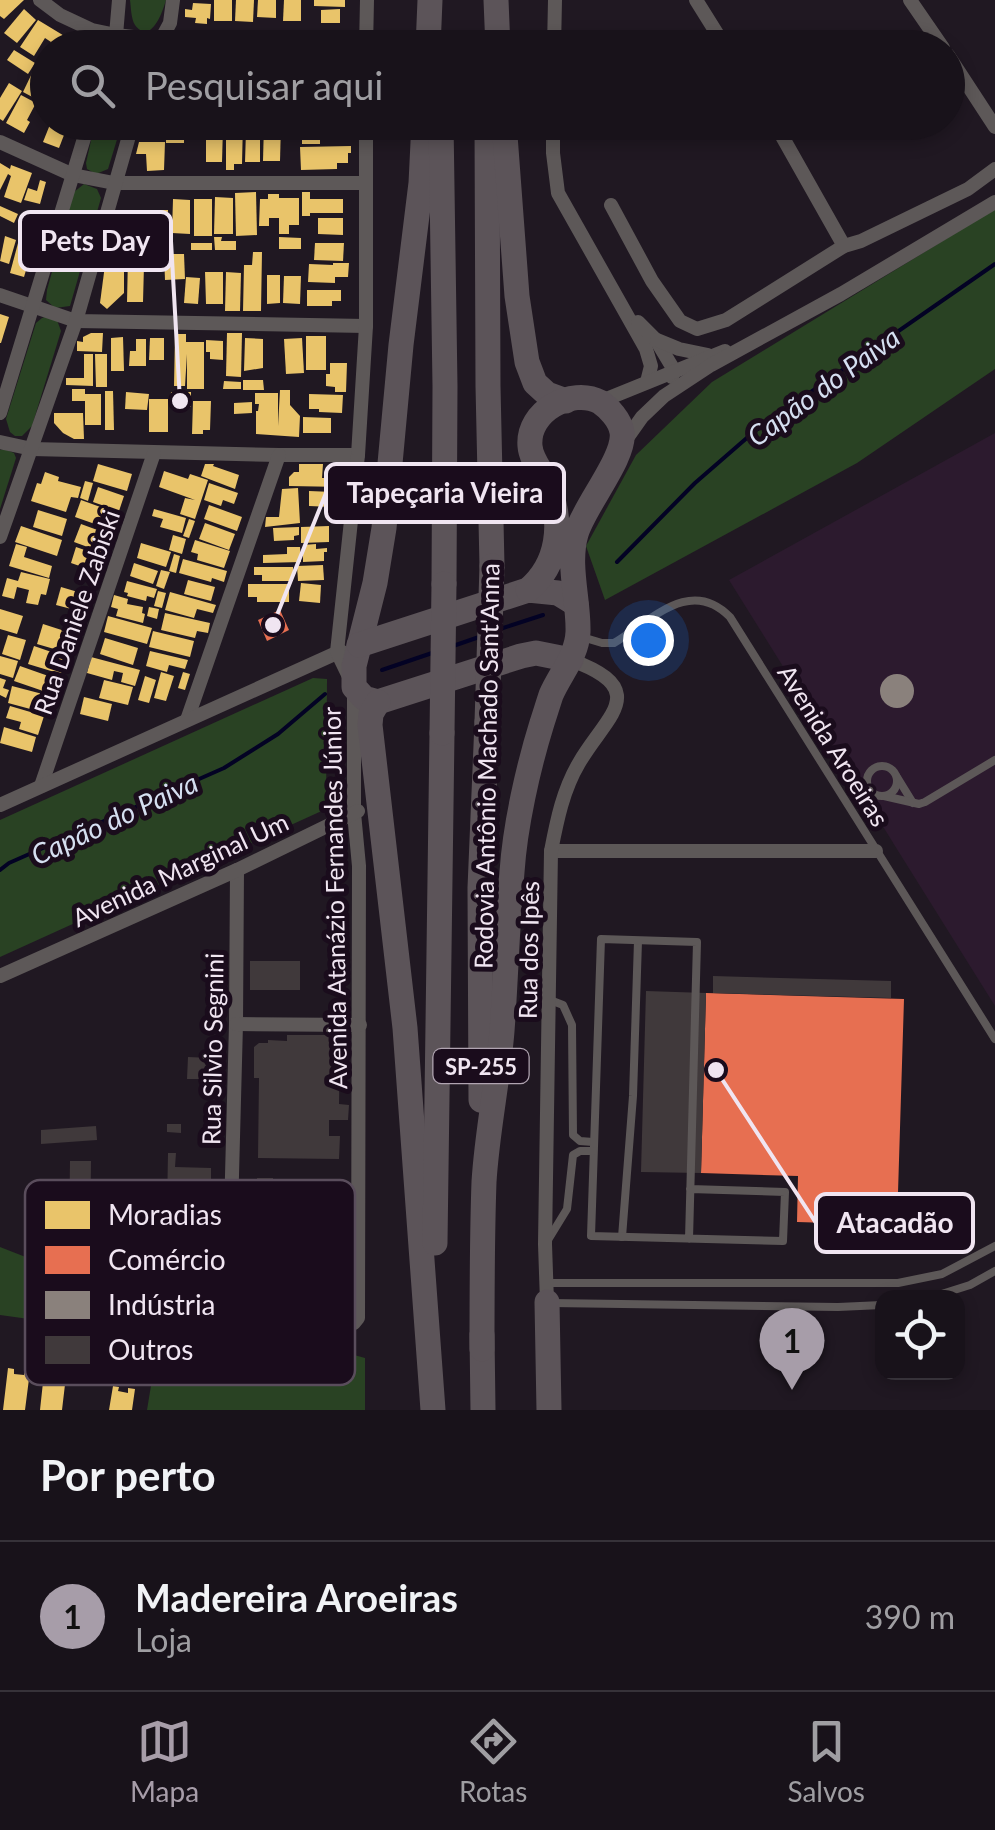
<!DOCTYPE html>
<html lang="pt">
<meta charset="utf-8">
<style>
body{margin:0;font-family:Lato,sans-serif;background:#211b23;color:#f1f3f6}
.controls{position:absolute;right:30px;bottom:30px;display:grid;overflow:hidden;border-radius:20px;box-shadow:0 5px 15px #0003}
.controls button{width:90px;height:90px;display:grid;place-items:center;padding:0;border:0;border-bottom:2px solid #363239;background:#18121a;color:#f1f3f6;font:50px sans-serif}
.you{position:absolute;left:648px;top:640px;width:35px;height:35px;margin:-25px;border:8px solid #fff;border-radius:50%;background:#1a73e8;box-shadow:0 0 0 15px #1a73e833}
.badge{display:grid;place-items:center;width:65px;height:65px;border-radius:50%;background:#a79da9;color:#111;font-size:32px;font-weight:700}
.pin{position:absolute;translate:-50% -82px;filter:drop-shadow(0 2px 5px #0008)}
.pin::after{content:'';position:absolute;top:52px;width:35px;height:30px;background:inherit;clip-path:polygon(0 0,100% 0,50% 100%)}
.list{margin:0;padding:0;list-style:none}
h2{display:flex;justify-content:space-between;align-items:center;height:130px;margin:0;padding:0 40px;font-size:42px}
h2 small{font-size:32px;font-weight:400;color:#9f9ea2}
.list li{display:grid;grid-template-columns:65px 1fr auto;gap:30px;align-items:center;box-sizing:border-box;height:150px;padding:0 40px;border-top:2px solid #363239}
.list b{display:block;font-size:38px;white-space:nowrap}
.list p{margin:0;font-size:32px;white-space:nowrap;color:#9f9ea2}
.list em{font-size:32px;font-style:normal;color:#9f9ea2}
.icon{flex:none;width:55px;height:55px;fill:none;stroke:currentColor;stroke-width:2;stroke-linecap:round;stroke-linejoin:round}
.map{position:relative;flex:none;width:995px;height:1410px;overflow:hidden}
.search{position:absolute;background:#18121a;box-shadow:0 5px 15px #0003;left:30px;right:30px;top:30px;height:110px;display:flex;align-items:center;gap:25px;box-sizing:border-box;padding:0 35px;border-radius:55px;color:#9f9ea2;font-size:38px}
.sheet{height:280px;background:#18121a}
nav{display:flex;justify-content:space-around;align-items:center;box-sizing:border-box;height:140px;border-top:2px solid #363239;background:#18121a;font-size:28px;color:#9f9ea2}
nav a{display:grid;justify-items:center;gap:5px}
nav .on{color:#a79da9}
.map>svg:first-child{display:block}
</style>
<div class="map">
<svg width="995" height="1410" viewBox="0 0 995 1410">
<rect width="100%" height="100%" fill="#201822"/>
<path fill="#2c1a2e" d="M995,433V1006L729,580Z"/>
<g fill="#294223">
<path d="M130,0H166C163,11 151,46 135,25C131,19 131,7 130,0Z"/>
<path d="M95,123H122L108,169L96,174L87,169L86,163Z"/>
<path d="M84,184L97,189L101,198L70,306L55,308L46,300L47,290L74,192Z"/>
<path d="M995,209V369L857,463L605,600L586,546L636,455L712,382Z"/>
<path d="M48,316L57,320L61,331L32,426L22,436H15L10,432L6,419L36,323L42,318Z"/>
<path d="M4,449L14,453L16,458L0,509V450Z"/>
<path d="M313,678L327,679L326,809L0,957V820Z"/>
<path d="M0,1247L87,1281L365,1358V1410H147L159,1337L0,1315Z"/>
</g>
<g fill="#e9c46a">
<path d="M0,0H24L4,19L0,16Z"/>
<rect x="214" y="0" width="18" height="21"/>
<path d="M236,0H254L253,22L235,21Z"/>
<path d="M258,0H276V18L257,17Z"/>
<path d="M284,0H301V21H283Z"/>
<path d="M314,0H345V7L314,6Z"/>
<path d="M193,3L211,4L210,19L207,18V24L195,23L196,18L185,17V9L192,10Z"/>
<path d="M24,9L36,20L17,43L4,33Z"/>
<path d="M340,9V23H321V10Z"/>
<path d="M38,20L71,40L67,48H48V67L39,62L51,42L45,38L34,56L20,47Z"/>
<path d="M14,50L35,63L28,74L7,60Z"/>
<path d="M35,67L48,74V82L38,100L23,92Z"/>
<path d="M9,83L22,91L3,121L0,119V98Z"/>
<path d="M21,95L36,103L27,120L30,122L24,133L6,123Z"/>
<path d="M51,122H69L59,148L43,142Z"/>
<rect x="166" y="122" width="18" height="21"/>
<path d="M226,122H243L242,164H234V170H226Z"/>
<path d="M313,122H328V134H320V144H302V126H313Z"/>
<path d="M264,124H281L280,161H263Z"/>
<path d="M206,127H223L222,162H206Z"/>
<path d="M246,130L260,131V162H245Z"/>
<path d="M139,142H165L164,170L147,171L146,154H136Z"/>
<path d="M351,146V153H348V163H337V169L301,170L300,147Z"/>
<path d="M0,163L10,169L11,165L32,173L21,203L4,197L11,176L8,174L0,190Z"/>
<path d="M40,180L46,182L40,204L24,200L28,188L37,191Z"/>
<path d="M256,192L257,235L236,236L235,193Z"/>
<path d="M302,192H310V199H343V213H310V216H302Z"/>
<path d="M268,194H279V198H299V225H289V234H279V218H269V226H259L260,199H268Z"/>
<path d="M215,197L233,198V234H214Z"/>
<path d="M173,199L190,200V234L172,233Z"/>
<rect x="194" y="199" width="18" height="37"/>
<path d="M0,206L18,214L14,223L0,216Z"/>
<path d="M154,210H168L167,228H153Z"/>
<path d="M318,218H343V235L318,234Z"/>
<path d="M21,232L36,236L24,277L10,273Z"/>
<path d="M5,236L16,240L9,264L0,261Z"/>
<path d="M214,237H222L221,241H236V250H215Z"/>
<path d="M279,237L301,238V249H279Z"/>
<rect x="191" y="243" width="21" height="7"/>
<path d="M315,243H344L343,261L314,260Z"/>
<path d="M253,252H262L261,311H243L244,265H252Z"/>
<path d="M164,254H184L185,279L165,280Z"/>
<path d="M128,257L135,258V265H144L143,302H127Z"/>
<path d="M333,263H349L348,277H335V283L308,282L309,264L333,265Z"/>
<path d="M105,265H124V293L107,309L100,303Z"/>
<path d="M205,272H223V304H206Z"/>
<path d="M226,272L241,273L240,311H225Z"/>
<path d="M267,275H280V303L267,304Z"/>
<path d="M284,276H301L300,304L283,303Z"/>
<path d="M186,277L200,278L198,304L184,303Z"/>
<path d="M307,290H341V301H332V306H307Z"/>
<path d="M0,314L9,317L1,343H0Z"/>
<path d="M91,333H103L102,352L77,351V341L83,342V337Z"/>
<path d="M227,333H242L241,377L226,376Z"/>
<path d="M175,334H186V342H204V389H187V354L185,386H174Z"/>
<rect x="306" y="336" width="20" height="34"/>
<path d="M123,337L124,371H111V338Z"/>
<path d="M150,338H164V360H149Z"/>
<path d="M245,338L263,339V368L244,371Z"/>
<path d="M302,338L304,373L286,374L284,339Z"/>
<path d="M136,339H146V366H129L130,351H136Z"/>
<path d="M206,340L223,341V360L210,359V352H206Z"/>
<path d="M84,354H93V386L66,385V378H84Z"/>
<path d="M95,354H107V387H96Z"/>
<path d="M330,363H347L346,392H335V387L326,386V374H330Z"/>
<path d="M243,380H263L264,390H243Z"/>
<path d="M224,381L241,382V389H223Z"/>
<path d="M72,389H85V394H101V425H85V401H72Z"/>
<path d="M280,390H290V405L300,416L299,437L256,434V411H258L259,404H255V393H278V426Z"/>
<path d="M105,391H113L114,430H105Z"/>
<path d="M126,392L149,394L147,410L125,409Z"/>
<path d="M171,392H191V407L170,406Z"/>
<path d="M309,394L343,395L342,413L319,412V409H309Z"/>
<rect x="149" y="399" width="19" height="33"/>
<path d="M193,401H211L210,430H203V434H192Z"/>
<path d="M252,402V413L234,414V403Z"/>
<path d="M54,413H83L84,439H74L63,433L54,423Z"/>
<path d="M303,417L331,418V433H303Z"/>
<path d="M98,464L132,474L127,491L93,481Z"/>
<path d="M205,464H214L213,466L239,475L235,489L201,476Z"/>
<path d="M299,464H323L322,478H343V487L289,486V477L294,472H299Z"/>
<path d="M164,471L188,479L190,474L208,480L195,519L180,514L185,498L195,500L159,487Z"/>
<path d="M45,472L59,477L58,481L81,487L78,498L71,497L66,512L31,501L37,483L41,484Z"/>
<path d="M85,481L93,483L88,501L80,498Z"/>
<path d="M209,483L238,493L234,504L223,500L221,506L204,500Z"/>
<path d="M98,487L124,496L119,511L93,502Z"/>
<path d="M298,488L300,523L265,527L266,517H279L282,489Z"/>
<path d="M309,491L333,492L332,507L309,506Z"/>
<path d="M81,500L117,513L112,530L75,517Z"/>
<path d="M209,505L242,517L237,531L204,519Z"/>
<path d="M154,509L186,518L182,533L160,527L163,519L152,516Z"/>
<path d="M38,510L67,519L62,536L33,527Z"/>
<path d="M189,519L195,521L189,538L183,536Z"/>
<path d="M205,523L235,534L229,550L199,539Z"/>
<path d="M81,524L111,535L104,553L74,542Z"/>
<path d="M21,526L62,540L57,556L15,542Z"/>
<path d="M329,526V542L301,543V527Z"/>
<path d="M299,527V535L294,536V540L274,541L273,528Z"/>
<path d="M173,535L186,539L182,554L169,550Z"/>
<path d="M195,540L230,551L224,568L197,560L198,554L191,552Z"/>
<path d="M141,543L171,552L166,567L137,558Z"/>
<path d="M16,544L27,547L24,557L52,566L49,578L9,566Z"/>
<path d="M316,544V549L327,548V552H324V561L303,562V545Z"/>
<path d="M76,547L102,556L97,572L71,563Z"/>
<path d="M287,547H300L301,562L263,563V555L287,554Z"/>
<path d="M174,554L180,556L176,573L169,571Z"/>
<path d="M183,559L227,571L224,582L212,578L211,582L179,573Z"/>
<path d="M134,563L158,571L153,584L130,576Z"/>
<path d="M323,565L324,580L298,581L297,566Z"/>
<path d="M254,567H293V581H262V575H254Z"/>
<path d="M161,570L170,572L164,589L156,586Z"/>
<path d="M21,572L50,579L46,595L41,594L38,605L26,603L29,590L17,587L14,599L2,596L7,578L18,581Z"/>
<path d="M188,580L215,587L211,601L184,594Z"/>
<path d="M127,581L157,589L154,598L147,596L146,601L127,596L128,593L124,592Z"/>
<path d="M301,583L321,585L320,603L299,601Z"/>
<path d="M248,584H289V602H257V597H248Z"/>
<path d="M61,587L88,595L83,612L56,605Z"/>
<path d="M158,591L166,593L162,608L154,606Z"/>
<path d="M170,592L216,605L213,613L197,609L194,618L165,610Z"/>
<path d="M114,595L128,599L127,604L143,607L142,613L145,614L143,623L116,616L118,609L111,607Z"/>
<path d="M149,607L159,609L157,619L147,616Z"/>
<path d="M0,609L23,616L17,634L0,629Z"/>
<path d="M165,613L210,623L208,633L197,631L195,638L161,630Z"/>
<path d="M108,616L152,628L147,644L104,632Z"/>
<path d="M43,624L74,634L68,653L37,644Z"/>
<path d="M153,631L194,641L190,657L149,647Z"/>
<path d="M8,635L26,640L20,660L2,654Z"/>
<path d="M105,638L138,648L133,665L100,654Z"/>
<path d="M34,646L66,657L61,674L28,664Z"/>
<path d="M150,651L188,660L185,669L169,665L167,672L146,666Z"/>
<path d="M0,656L18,661L13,678L0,674Z"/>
<path d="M91,657L140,670L135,686L121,682L123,673L114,671L112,680L87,673Z"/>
<path d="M20,666L54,678L49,693L14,681Z"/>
<path d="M161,672L174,676L166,701L154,698Z"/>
<path d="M183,672L190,674L185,690L178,688Z"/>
<path d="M145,676L156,680L149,703L138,700Z"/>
<path d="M0,678L6,680L3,688L9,690L6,698L0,695Z"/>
<path d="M104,680L133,687L128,705L99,698Z"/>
<path d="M12,686L54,697L49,714L8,703Z"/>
<path d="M84,697L112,704L108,721L80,714Z"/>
<path d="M10,706L44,716L38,735L19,729L21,722L6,718Z"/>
<path d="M4,727L36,737L32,752L0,743Z"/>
<path d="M8,1368L14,1369V1374L24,1375V1371H30L25,1410H3Z"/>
<path d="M44,1373L50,1374V1379L59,1380L60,1376H66L62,1410H40Z"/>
<path d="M113,1386L119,1387L118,1391L128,1393V1388L135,1389L132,1410H109Z"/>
</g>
<g fill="#e76f51">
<path d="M280,610L289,630L267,641L258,620Z"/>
<path d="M706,993L904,999L897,1225L797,1222L798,1176L701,1173Z"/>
</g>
<circle fill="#8a817c" cx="897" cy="691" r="17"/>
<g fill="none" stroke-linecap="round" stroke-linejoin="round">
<g stroke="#030224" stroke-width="4">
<path d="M617,562L695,483L756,430L995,264"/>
<path d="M500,629L543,615"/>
<path d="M453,646L482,636"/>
<path d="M382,670L435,652"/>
<path d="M0,870L9,863L224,768L278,734L325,694"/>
</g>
</g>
<g fill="#40393b">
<rect x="250" y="961" width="50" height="29"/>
<path d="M713,976L891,981V998L713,993Z"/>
<path d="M646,991L706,993L701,1173L641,1172Z"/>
<path d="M287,1035H340L339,1104L349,1105L348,1120H329V1136H340L339,1159L258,1158L259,1078H254V1047L259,1043H268V1040L287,1041Z"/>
<path d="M188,1057L211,1058V1070L203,1069V1079H187Z"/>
<path d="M167,1124H181V1133L167,1132Z"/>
<path d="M96,1126L97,1140L41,1144V1130Z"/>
<path d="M168,1153H176L175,1167L211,1168V1179H191V1186L202,1187L201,1216H191L190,1221H179V1215H170V1221H160V1208H167Z"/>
<path d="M70,1161H91L90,1238L69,1237Z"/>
<path d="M257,1178H273V1184H267V1195H258Z"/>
</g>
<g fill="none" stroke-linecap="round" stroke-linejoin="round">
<g stroke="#5d5858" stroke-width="8">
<path d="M582,637L602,643H614C651,621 690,576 730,617L995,1039"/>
<circle cx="882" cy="781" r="15"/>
<path d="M897,777L913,803"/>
<path d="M884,796L919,804L925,802L995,760"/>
<path d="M550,1000L563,1005L572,1025L573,1135L580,1141L593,1142"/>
<path d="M622,1237L633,1096L638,941"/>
<path d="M689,1239L697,942L601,939L591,1236L783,1241L785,1192L690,1189"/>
<path d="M548,1240L567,1209L573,1155L580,1151H593"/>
<path d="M548,1283H898L942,1274L995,1246"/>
<path d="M929,1298L970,1285L995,1271"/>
<path d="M551,1303L838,1307L882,1305"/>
</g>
<g stroke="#5d5858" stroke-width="14">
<path d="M40,0L60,15L92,30L116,35L159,40L366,44"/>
<path d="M696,0L726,48"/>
<path d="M910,0L943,48"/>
<path d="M157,47L170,23L173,0"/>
<path d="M112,48L116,35L119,0"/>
<path d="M366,48L367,0"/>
<path d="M554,48L555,0"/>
<path d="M948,55L995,127"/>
<path d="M553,122V153L558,193L646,349L651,366L647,382"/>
<path d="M774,122L844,246"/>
<path d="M0,142L73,175L114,183H366"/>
<path d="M611,205L652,281L680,321L697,329L726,320L844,246L861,241L968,189L995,169"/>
<path d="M0,295L76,321L366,326"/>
<path d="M638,322L656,340L674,370L672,377"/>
<path d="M657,340L679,349L708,355"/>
<path d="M599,402L725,351"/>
<path d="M0,413L89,122"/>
<path d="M625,441L642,417L664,396L711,365L841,294L995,202"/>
<path d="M0,442L32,449L279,455H358"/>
<path d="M0,537L76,321L133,122"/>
<path d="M187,720L279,455"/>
<path d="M41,786L154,453"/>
<path d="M0,805L341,651"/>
<path d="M551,851H876"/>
<path d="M237,870L236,1024L229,1289L238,1296L305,1317L349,1325L354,1323L358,1318L359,866L354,813V687L337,652L358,455L366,326V122"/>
<path d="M0,976L237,870L358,811"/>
<path d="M236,1024L360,1025"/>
<path d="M547,1302L545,1244L551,851C557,820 563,790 579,763C606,716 653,690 571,660"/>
</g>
<g stroke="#5c5459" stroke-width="25">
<path d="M496,0L498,48"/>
<path d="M428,48L430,0"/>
<path d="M424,122L421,183L401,345L384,528L375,583L354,666V687L364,698L378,702L521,656L536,653L571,660"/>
<path d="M441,122L445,386L444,584"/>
<path d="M487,122L488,386L492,566"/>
<path d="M504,122L517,296L527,362L535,383L547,394L566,401"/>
<path d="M359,645L528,590L558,593L576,604"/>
<path d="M378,702L371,714L370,725L405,1028L433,1410"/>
<path d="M481,1100L480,888L487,722"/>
<path d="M435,1243L442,733"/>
<path d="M547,1302L549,1410"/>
<path d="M482,1335L483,1410"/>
<path d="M482,1349C482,1293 482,1237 484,1182C487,1131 498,1081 502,1031C506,978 507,925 512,872C515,826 528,768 542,723C545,714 548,704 551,695C560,674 577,656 578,632C579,601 567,565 576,534C584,506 626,457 622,432C620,420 609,408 600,402C572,387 527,411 530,446C531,461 544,473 549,487C563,523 559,564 528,590"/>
</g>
<g stroke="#5c5459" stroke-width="25">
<path d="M487,722L492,566"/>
<path d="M442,733L444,584"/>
</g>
</g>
<g text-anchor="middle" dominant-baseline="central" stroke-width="10" stroke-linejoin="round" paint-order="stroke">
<rect fill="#1a0c1c" stroke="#b0a4b1" stroke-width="2.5" x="433.5" y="1049" width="95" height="34" rx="8"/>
<g font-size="22" font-weight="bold" fill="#f0e5f1">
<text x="481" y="1066">SP-255</text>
</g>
<g font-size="25" fill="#f0e5f1" stroke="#1a0c1c">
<text transform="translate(76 612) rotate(-71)">Rua Daniele Zabiski</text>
<text transform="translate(834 745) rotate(58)">Avenida Aroeiras</text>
<text transform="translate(486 766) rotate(-89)">Rodovia Antônio Machado Sant'Anna</text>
<text transform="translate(180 869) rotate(-25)">Avenida Marginal Um</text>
<text transform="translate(334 898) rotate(-91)">Avenida Atanázio Fernandes Júnior</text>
<text transform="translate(528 950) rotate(-89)">Rua dos Ipês</text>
<text transform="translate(212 1049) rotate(-89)">Rua Silvio Segnini</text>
</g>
<g font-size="28" font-style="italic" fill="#d5dff1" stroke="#1a0c1c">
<text transform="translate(823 386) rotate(-36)">Capão do Paiva</text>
<text transform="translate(114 818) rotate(-25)">Capão do Paiva</text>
</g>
</g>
<rect x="25" y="1180" width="330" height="205" rx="15" fill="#1a0c1c" stroke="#5a4d5c" stroke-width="2.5"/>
<rect x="45" y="1201" width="45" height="28" fill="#e9c46a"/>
<rect x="45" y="1246" width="45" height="28" fill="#e76f51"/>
<rect x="45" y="1291" width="45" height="28" fill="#8a817c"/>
<rect x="45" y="1336" width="45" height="28" fill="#40393b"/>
<g font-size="28" fill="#f0e5f1">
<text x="108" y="1225">Moradias</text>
<text x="108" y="1270">Comércio</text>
<text x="108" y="1315">Indústria</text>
<text x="108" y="1360">Outros</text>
</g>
<path fill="none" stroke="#f0e5f1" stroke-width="4" d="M180 401L171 241M273 625L326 493M716 1070L816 1223"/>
<g fill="#f0e5f1" stroke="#1a0c1c" stroke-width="4">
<circle cx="180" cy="401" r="10"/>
<circle cx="273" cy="625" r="10"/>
<circle cx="716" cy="1070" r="10"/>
</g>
<g fill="#1a0c1c" stroke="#f0e5f1" stroke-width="4">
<rect x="20" y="212" width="151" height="58" rx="10"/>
<rect x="326" y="464" width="238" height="58" rx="10"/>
<rect x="816" y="1194" width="157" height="58" rx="10"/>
</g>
<g font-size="28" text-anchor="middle" font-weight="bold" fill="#f0e5f1">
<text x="95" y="251">Pets Day</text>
<text x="445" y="503">Tapeçaria Vieira</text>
<text x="895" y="1233">Atacadão</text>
</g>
</svg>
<div class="controls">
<button><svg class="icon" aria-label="locate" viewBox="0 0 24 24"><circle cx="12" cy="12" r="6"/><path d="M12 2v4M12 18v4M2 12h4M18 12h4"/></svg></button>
</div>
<div class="you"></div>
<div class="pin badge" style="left:792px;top:1390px">1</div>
<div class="search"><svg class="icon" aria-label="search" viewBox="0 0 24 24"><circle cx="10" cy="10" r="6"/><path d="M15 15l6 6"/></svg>Pesquisar aqui</div>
</div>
<section class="sheet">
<h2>Por perto<small></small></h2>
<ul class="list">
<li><span class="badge">1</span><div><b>Madereira Aroeiras</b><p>Loja</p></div><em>390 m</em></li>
</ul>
</section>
<nav>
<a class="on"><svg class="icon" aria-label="map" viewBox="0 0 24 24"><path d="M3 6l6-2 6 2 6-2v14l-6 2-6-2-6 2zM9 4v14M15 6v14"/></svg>Mapa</a>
<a><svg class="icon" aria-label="directions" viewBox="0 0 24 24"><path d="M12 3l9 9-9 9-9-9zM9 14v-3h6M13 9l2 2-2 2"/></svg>Rotas</a>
<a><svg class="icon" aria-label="saved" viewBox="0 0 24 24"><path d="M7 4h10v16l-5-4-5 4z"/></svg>Salvos</a>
</nav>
